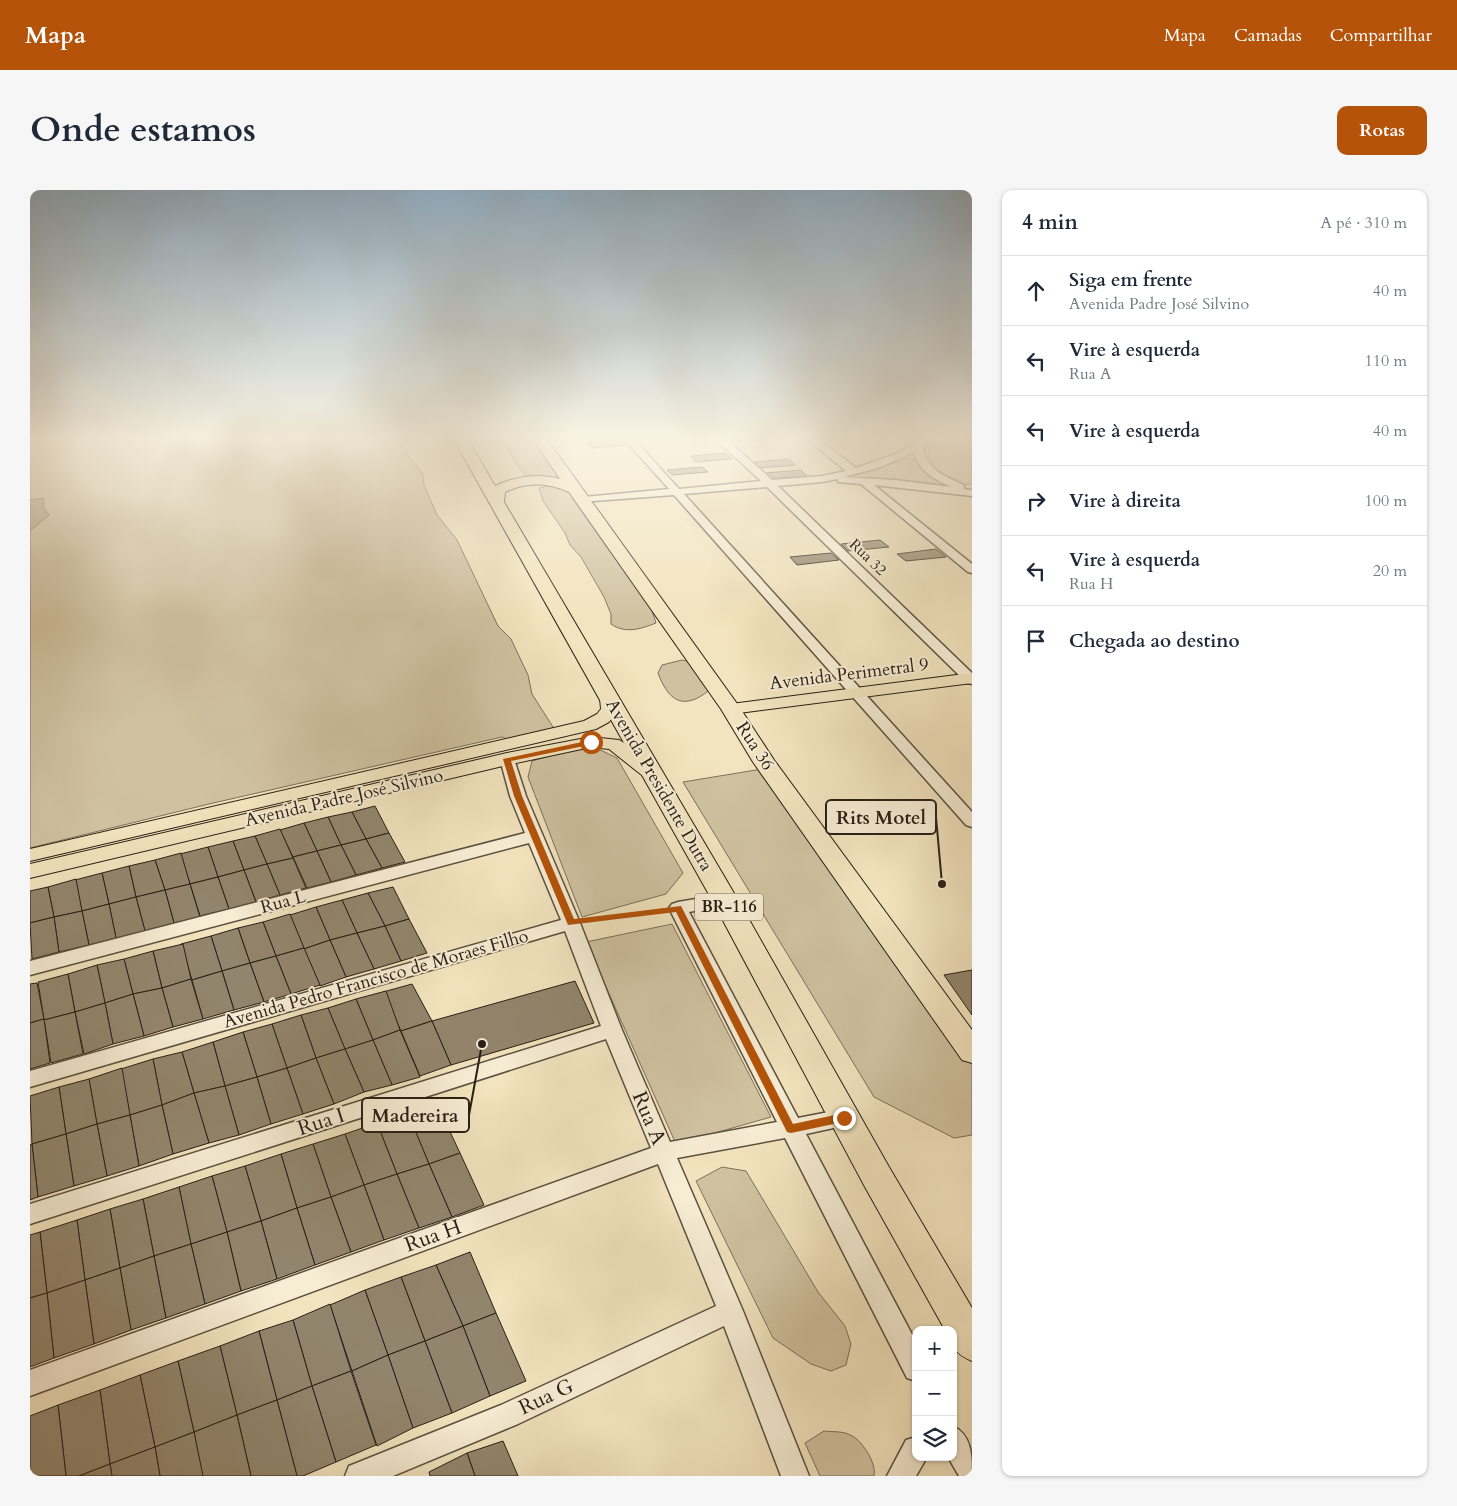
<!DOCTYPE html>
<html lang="pt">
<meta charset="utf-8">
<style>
body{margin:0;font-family:Cardo,serif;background:#f6f6f7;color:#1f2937}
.controls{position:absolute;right:15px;bottom:15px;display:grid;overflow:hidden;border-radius:10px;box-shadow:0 1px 4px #0004}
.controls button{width:45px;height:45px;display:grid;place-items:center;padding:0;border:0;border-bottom:1px solid #e0e1e3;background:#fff;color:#1f2937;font:25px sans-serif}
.stop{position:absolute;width:15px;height:15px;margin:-11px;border:4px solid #b45309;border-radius:50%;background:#fff}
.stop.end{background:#b45309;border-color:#fff;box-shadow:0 1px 5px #0008}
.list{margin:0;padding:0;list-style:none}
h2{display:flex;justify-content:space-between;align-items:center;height:65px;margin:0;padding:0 20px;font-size:21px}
h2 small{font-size:16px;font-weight:400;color:#747a83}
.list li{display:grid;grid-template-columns:32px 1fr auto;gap:15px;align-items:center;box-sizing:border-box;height:70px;padding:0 20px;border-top:1px solid #e0e1e3}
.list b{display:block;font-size:19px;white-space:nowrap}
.list p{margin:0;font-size:16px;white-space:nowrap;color:#747a83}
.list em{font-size:16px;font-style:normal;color:#747a83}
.icon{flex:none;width:28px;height:28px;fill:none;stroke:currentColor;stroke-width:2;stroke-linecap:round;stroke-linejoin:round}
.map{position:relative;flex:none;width:942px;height:1286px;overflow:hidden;border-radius:10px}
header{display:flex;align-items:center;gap:30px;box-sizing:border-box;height:70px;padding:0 25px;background:#b45309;color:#fff}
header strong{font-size:24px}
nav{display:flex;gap:28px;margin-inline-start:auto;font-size:18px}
.intro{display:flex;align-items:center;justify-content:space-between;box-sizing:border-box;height:120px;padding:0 30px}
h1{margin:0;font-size:35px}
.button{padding:12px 22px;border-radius:10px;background:#b45309;color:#fff;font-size:18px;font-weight:700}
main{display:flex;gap:30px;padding:0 30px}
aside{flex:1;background:#fff;border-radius:10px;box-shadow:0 1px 4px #0004}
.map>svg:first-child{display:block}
</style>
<header>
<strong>Mapa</strong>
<nav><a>Mapa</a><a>Camadas</a><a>Compartilhar</a></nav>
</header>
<div class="intro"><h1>Onde estamos</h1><a class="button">Rotas</a></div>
<main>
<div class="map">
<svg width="942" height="1286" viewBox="0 0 942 1286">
<rect width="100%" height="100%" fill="#f2e4be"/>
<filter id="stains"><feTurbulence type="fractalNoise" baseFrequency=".004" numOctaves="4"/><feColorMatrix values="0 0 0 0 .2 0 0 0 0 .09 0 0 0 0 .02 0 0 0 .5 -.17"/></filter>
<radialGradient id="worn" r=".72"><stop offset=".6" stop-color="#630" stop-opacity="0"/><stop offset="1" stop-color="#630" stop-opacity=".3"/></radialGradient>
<g fill="#d0c2a1" stroke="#7c705b">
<path d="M0,248H365L393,284L394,295L407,325L427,350L468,436L481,449L498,485L502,504L523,537L517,543L483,552L472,547L179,614L0,658Z"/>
<path d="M472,248H510L530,285L522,288L497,287L489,278Z"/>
<path d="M910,248H942V294L920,296L819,287L877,269L898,268L899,255Z"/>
<path d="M524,295L536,297L616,402L626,433C611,439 595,444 581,434V424L574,407L551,367L540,355L535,343L513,311L509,298Z"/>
<path d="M652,470L665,473L684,496C658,520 640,516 628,483L632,475Z"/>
<path d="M560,555L587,568L653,683L636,704L552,727L498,587L502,571Z"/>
<path d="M732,579L942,874V945L924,948L844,907L653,592Z"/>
<path d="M642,734L741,927L646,954L556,752Z"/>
<path d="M692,977L716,981L788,1102L815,1136L821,1154L816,1175L801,1181L781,1174L743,1148L666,991Z"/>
<path d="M794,1241C801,1242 811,1241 818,1244C831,1248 847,1273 844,1286H790L775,1253Z"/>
</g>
<path fill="#aea185" stroke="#796d58" d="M14,308L13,317L19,325L0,341V310Z"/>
<g fill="#92856d" stroke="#291e15">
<path d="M698,248H735L736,250L703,252Z"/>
<path d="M592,250L597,255L562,258L557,253Z"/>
<path d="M696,263L702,269L666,272L661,266Z"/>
<path d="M759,269L765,275L730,278L724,272Z"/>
<path d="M672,277L678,282L642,285L637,280Z"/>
<path d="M771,280L777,286L741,289L735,283Z"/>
<path d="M850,350L859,357L818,361L811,354Z"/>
<path d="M906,359L916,367L876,371L867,364Z"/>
<path d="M801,363L809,370L767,375L760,367Z"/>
<path d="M345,616L359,643L336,649L322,622Z"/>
<path d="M322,622L336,649L311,655L298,627Z"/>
<path d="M298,627L311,655L287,661L274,633Z"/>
<path d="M274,633L287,661L263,667L250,640Z"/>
<path d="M250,639L263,668L237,674L225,646Z"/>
<path d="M359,643L375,672L352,678L336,649Z"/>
<path d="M225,646L237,674L214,680L203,651Z"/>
<path d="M336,649L352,678L326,685L311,655Z"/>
<path d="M203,651L214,680L188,687L178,657Z"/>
<path d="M311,655L326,685L301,692L287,661Z"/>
<path d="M178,657L188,687L160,694L150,664Z"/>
<path d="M287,661L301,692L277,698L263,667Z"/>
<path d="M151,663L160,694L135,700L125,670Z"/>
<path d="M263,668L276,698L250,705L237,674Z"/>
<path d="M125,670L135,700L106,707L99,676Z"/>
<path d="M237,674L250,705L226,712L214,680Z"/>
<path d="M99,676L106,707L79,714L72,683Z"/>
<path d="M214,680L226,712L199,719L188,687Z"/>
<path d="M72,683L79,714L52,721L45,690Z"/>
<path d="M188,687L199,719L170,726L160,694Z"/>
<path d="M46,689L52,721L24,727L18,697Z"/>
<path d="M160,694L170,727L144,733L135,700Z"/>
<path d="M18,697L24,727L0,733V701Z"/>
<path d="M363,697L379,729L355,736L338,703Z"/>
<path d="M135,700L144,733L115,741L106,707Z"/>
<path d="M338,703L355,736L327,743L312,710Z"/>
<path d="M106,707L115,741L86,748L79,714Z"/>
<path d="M312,710L327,743L300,750L286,717Z"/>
<path d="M79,714L86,748L59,755L52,721Z"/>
<path d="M286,717L300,750L274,759L260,725Z"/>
<path d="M52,721L59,755L29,762L24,727Z"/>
<path d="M260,724L274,758L246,766L233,732Z"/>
<path d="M24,727L29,762L2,769L0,733Z"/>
<path d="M379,729L397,763L371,771L355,736Z"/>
<path d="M233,732L246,766L220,773L208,738Z"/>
<path d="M355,736L371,771L344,779L327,743Z"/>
<path d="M208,738L220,773L192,781L181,746Z"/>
<path d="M327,743L344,779L316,787L300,750Z"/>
<path d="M181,746L192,781L162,790L151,754Z"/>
<path d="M300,750L316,787L290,796L274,759Z"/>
<path d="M153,754L161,789L132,798L123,761Z"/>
<path d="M274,758L290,795L261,804L246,766Z"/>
<path d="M123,761L132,798L103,804L94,769Z"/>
<path d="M246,766L261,804L234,812L220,773Z"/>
<path d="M94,769L103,804L75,813L67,775Z"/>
<path d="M220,773L234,812L204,820L192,781Z"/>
<path d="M67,775L75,813L45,822L38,784Z"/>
<path d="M942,780V825L914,785Z"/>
<path d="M192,781L204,820L173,829L162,790Z"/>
<path d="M38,784L45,822L14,830L8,792Z"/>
<path d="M161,789L173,829L143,837L132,798Z"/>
<path d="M545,791L564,833L421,875L402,831Z"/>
<path d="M7,793L14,829L0,833V794Z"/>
<path d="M382,794L402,831L371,841L353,802Z"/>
<path d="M132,798L143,837L114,846L103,804Z"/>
<path d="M356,801L370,840L343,850L326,809Z"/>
<path d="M103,804L114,846L83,854L75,813Z"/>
<path d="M326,809L343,850L315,859L298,818Z"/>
<path d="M75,813L83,854L54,864L45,822Z"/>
<path d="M298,818L315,859L286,868L271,825Z"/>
<path d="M45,822L53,864L21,873L14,830Z"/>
<path d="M271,825L286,868L257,878L242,834Z"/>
<path d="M14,829L20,873L0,879V833Z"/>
<path d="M402,831L421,875L390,886L371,841Z"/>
<path d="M242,834L257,878L227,887L213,842Z"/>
<path d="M370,840L390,887L362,895L343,850Z"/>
<path d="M213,842L227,887L195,896L183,852Z"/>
<path d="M343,850L362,895L334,902L315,859Z"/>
<path d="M183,852L195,896L164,903L152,862Z"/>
<path d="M315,859L334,902L304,914L286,868Z"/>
<path d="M152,862L164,903L132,915L123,869Z"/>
<path d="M286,868L304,914L273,924L257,878Z"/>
<path d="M123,869L132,915L100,925L91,879Z"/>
<path d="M92,878L100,925L67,934L59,889Z"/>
<path d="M257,878L273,924L241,934L227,887Z"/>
<path d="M227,887L241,934L209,945L195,896Z"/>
<path d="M59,889L67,934L36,944L29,897Z"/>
<path d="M195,896L209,945L179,953L164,903Z"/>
<path d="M29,897L36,944L2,954L0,906Z"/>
<path d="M164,903L179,953L143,964L132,915Z"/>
<path d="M406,912L430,963L399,974L377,922Z"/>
<path d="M132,915L143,964L109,976L100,925Z"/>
<path d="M378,923L399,974L367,984L347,933Z"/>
<path d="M100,925L109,976L77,986L67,934Z"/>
<path d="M347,933L367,984L334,995L315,944Z"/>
<path d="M67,934L77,986L44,996L36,944Z"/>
<path d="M36,944L44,996L8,1007L2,954Z"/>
<path d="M315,944L334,995L301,1007L283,954Z"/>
<path d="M2,954L8,1007L0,1010V955Z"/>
<path d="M283,954L301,1007L267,1018L251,964Z"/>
<path d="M430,963L454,1015L422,1027L399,974Z"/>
<path d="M251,964L267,1018L231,1031L215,976Z"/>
<path d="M399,974L422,1027L389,1038L367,984Z"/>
<path d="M215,976L231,1031L197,1042L182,986Z"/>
<path d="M367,984L389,1038L354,1050L334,995Z"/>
<path d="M182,986L197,1042L161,1054L149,997Z"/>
<path d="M334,995L354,1050L321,1062L301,1007Z"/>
<path d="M149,997L161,1054L124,1066L113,1009Z"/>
<path d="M301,1007L321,1062L285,1075L267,1018Z"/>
<path d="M113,1009L124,1066L90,1078L80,1019Z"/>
<path d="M267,1018L285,1075L247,1089L231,1031Z"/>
<path d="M80,1019L90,1078L55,1090L47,1030Z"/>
<path d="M47,1030L55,1090L17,1103L10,1042Z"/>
<path d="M231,1031L247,1089L211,1101L197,1042Z"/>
<path d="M10,1042L17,1103L0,1108V1045Z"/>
<path d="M197,1042L211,1101L175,1114L161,1054Z"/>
<path d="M161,1054L175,1114L136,1128L124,1066Z"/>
<path d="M440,1062L466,1123L433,1136L406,1075Z"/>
<path d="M124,1066L136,1128L101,1140L90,1078Z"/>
<path d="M406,1075L433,1136L395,1151L371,1087Z"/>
<path d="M90,1078L101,1140L64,1154L55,1090Z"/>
<path d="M371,1087L395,1151L358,1165L335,1100Z"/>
<path d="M55,1090L64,1154L24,1168L17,1103Z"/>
<path d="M335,1100L358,1165L322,1181L300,1115Z"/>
<path d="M17,1103L24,1168L0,1177V1108Z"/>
<path d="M300,1114L321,1181L282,1196L263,1130Z"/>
<path d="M466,1123L496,1191L460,1206L433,1136Z"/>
<path d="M263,1130L282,1196L247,1210L229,1141Z"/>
<path d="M433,1136L460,1206L422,1223L395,1151Z"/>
<path d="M229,1141L247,1210L207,1225L190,1156Z"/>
<path d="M395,1151L422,1223L383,1238L358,1165Z"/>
<path d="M190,1156L207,1225L164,1242L148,1171Z"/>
<path d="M358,1165L383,1238L347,1256L322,1181Z"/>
<path d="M148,1171L164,1242L125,1257L110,1185Z"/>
<path d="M321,1181L346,1255L306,1272L282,1196Z"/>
<path d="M110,1185L125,1257L80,1274L70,1200Z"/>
<path d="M282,1196L306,1272L273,1286H267L247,1210Z"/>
<path d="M70,1200L80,1274L49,1286H36L28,1215Z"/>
<path d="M247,1210L267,1286H221L207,1225Z"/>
<path d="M28,1215L36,1286H0V1226Z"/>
<path d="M207,1225L221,1286H172L164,1242Z"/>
<path d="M164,1242L173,1286H130L125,1257Z"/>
<path d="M473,1251L488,1286H445L437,1263Z"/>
<path d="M125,1257L130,1286H82L80,1274Z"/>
<path d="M437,1263L445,1286H400L399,1282Z"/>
<path d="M80,1274L82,1286H49Z"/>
</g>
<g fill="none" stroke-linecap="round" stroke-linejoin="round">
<defs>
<g id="minor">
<path d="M593,248H603L649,299L731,291L684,248H695L742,290L792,286L816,281L776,248H787L826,278L871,262L889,248H899L900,250L893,260C898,280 916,287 934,295V299L942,300V306L844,295L942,374V383L938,382L831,294L808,292V289L792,292L748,296L942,483V494L937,493L737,297L654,304L942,622V637L936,635L644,305L550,312L549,310L554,307L639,299ZM884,262C888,281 905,290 922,297L865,290L814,287L851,277Z"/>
<path d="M477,565L482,566L484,569L496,606L550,733L592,840L640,952L747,932L639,718L642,714L648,712L695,704L701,706L704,710L701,714L659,722L768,928L814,919L822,922L825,928L822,934L776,944L886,1152V1191L877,1188L755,948L647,968L713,1121L779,1286H751L694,1136L488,1234L363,1286H315L319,1276L471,1215L686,1116L628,974L0,1206V1180L621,958L576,849L0,1034V1014L571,836L535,741L0,897V881L531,730L499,653L0,785V771L495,643L480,606L470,569L472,566Z"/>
<path d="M923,1236C942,1245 942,1266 942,1286H929L918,1267H923Z"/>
<path d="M886,1247V1267H897L886,1286H857L876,1250Z"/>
</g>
<g id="major">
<path d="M942,483V493L701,524L695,523L692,519L695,515L701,514Z"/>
<path d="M579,503L585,504L588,508L589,519L579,532L566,539L0,671V659L554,531L567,524L571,519L570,508L573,504Z"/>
<path d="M561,547L589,550L601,557L629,582L627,586L620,588L613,586L579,559L561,557L477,575L0,688V674L477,563Z"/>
</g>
<path id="highway" d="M423,248H437L465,296C486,286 508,283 530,289L502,248H516L708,515L744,570L942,840V873L932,870L723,572L691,519L539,302C518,292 496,292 475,302L474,312L708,710L859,977L942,1118V1171C924,1163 923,1159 923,1140H915L835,997L682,710Z"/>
</defs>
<use href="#minor" stroke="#5b503f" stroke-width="3"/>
<use href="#major" stroke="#291e15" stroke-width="2"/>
<use href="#highway" stroke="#291e15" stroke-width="2"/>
<path stroke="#291e15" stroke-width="4" stroke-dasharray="1 3" stroke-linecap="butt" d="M556,731L634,720"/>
<use href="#minor" fill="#f7edd5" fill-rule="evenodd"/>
<use href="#major" fill="#f2e4be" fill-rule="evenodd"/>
<use href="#highway" fill="#f2e4be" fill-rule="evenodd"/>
</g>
<linearGradient id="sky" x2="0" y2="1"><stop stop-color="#91acc0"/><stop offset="0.58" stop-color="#f9f3e2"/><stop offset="1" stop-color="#f9f3e2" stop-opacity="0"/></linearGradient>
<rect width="942" height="428" fill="url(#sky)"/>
<path fill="#b45309" d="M561,550L564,551V554L481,571L492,606L544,729L651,716L763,934L814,923L818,924L820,928L818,931L761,943L757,942L646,722L538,735L484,606L473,569Z"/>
<g text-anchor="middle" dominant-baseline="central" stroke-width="4" stroke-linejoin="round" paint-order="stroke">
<g font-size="15" fill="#291e15" stroke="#f7edd5">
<text transform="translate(838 367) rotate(44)">Rua 32</text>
</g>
<rect fill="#f7edd5" stroke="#675c4f" stroke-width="1" x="665" y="703.5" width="68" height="27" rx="4"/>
<g font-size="16" font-weight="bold" fill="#291e15">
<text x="699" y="717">BR-116</text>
</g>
<g font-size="18" fill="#291e15" stroke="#f7edd5">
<text transform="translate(819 484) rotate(-7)">Avenida Perimetral 9</text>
<text transform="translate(725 556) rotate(57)">Rua 36</text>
<text transform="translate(629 595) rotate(60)">Avenida Presidente Dutra</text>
<text transform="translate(314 608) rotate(-13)">Avenida Padre José Silvino</text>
<text transform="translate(253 712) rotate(-15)">Rua L</text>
<text transform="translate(346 789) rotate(-16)">Avenida Pedro Francisco de Moraes Filho</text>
</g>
<g font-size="21" fill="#291e15" stroke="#f7edd5">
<text transform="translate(619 928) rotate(67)">Rua A</text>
<text transform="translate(291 932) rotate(-18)">Rua I</text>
<text transform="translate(403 1046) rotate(-20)">Rua H</text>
<text transform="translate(516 1207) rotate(-25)">Rua G</text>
</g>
</g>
<path fill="none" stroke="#291e15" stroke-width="2" d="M912 694L906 627M452 854L439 925"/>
<g fill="#291e15" stroke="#f7edd5" stroke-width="2">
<circle cx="912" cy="694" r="5"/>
<circle cx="452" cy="854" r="5"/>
</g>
<g fill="#f7edd5" stroke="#291e15" stroke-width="2">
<rect x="796" y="610" width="110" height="34" rx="5"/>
<rect x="332" y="908" width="107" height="34" rx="5"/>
</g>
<g font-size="19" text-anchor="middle" font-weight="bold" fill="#291e15">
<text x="851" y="634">Rits Motel</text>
<text x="385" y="932">Madereira</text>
</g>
<rect width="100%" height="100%" filter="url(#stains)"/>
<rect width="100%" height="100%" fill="url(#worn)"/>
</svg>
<div class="controls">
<button>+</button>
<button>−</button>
<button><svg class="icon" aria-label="layers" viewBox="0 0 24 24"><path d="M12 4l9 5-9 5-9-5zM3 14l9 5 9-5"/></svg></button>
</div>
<div class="stop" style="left:561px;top:552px"></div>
<div class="stop end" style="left:814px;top:928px"></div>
</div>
<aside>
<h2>4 min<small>A pé · 310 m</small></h2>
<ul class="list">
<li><svg class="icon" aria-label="ahead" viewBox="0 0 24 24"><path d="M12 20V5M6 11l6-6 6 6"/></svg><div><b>Siga em frente</b><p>Avenida Padre José Silvino</p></div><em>40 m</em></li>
<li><svg class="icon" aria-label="left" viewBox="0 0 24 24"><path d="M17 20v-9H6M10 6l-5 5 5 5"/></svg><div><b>Vire à esquerda</b><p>Rua A</p></div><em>110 m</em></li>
<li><svg class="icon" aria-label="left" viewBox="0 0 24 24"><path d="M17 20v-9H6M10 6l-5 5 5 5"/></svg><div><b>Vire à esquerda</b></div><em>40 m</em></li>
<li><svg class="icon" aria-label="right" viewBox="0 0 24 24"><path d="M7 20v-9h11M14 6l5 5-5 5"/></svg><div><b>Vire à direita</b></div><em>100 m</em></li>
<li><svg class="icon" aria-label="left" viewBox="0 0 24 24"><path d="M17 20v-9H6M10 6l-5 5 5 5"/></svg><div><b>Vire à esquerda</b><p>Rua H</p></div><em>20 m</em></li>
<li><svg class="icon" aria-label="arrive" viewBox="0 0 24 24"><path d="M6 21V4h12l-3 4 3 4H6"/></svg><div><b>Chegada ao destino</b></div></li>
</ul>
</aside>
</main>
